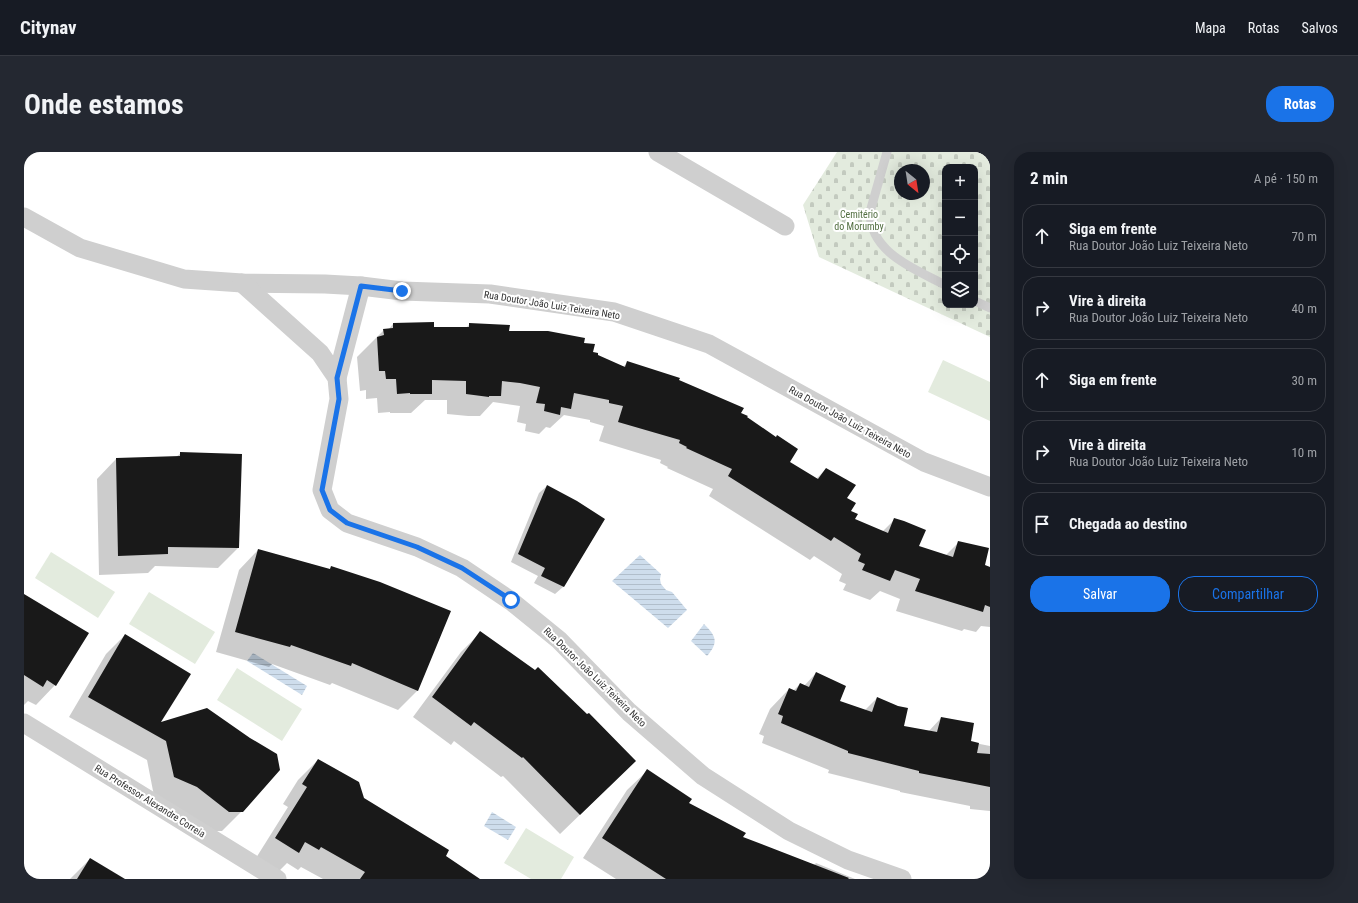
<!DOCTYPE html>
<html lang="pt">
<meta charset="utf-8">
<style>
body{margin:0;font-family:"Roboto Condensed",sans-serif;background:#242831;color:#f1f3f6}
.controls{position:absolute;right:12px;top:12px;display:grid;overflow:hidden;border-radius:8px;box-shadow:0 4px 16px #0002}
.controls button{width:36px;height:36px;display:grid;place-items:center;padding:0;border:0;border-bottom:1px solid #363941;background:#171b24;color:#f1f3f6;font:20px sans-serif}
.compass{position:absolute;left:870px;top:12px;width:36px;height:36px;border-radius:50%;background:#171b24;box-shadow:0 4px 16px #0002;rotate:150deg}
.stop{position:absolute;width:12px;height:12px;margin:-9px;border:3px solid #1a73e8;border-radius:50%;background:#fff}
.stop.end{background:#1a73e8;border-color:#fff;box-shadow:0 1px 4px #0008}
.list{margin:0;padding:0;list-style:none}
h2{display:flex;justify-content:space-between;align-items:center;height:52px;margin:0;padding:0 16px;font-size:17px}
h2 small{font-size:13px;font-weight:400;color:#9ea1a6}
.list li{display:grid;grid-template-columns:26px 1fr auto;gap:12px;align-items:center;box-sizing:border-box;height:64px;margin:0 8px 8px;padding:0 8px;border:1px solid #363941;border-radius:16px}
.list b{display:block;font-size:15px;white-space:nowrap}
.list p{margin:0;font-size:13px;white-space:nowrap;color:#9ea1a6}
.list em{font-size:13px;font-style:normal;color:#9ea1a6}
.actions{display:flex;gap:8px;padding:12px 16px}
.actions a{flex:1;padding:9px 0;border:1px solid #1a73e8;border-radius:16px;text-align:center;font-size:14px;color:#1a73e8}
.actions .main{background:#1a73e8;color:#fff}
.icon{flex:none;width:22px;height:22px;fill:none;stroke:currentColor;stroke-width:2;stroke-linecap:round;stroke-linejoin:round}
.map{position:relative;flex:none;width:966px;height:727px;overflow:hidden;border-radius:16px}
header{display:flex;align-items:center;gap:24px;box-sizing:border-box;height:56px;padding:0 20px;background:#171b24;border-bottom:1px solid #363941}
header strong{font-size:19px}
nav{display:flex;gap:22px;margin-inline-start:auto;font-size:14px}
.intro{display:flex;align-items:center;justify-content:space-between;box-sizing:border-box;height:96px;padding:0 24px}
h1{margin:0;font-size:28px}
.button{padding:10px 18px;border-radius:16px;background:#1a73e8;color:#fff;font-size:14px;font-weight:700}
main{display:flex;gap:24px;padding:0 24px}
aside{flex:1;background:#171b24;border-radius:16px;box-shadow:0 4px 16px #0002}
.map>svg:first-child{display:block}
</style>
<header>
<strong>Citynav</strong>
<nav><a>Mapa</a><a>Rotas</a><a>Salvos</a></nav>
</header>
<div class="intro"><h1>Onde estamos</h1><a class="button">Rotas</a></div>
<main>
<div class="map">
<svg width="966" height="727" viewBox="0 0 966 727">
<defs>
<pattern id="cemetery-stones" width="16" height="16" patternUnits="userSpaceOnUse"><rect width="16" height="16" fill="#e3ebde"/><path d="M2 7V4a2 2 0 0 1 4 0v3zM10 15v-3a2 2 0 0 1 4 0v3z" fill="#c3cabf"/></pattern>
<pattern id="water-rules" width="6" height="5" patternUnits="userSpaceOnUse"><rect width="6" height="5" fill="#ceddec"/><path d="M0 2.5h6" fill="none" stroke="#b1becb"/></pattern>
</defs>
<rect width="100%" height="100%" fill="#fff"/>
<path fill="url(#cemetery-stones)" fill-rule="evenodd" d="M813,0H966V185L795,105L779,53ZM921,15H951V153H921ZM876,18H900V42H876Z"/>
<g fill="#e3ebde">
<path d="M919,208L966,230V269L904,240Z"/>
<path d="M27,400L91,440L74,466L11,426Z"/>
<path d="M125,440L191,480L171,512L105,472Z"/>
<path d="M213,516L278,557L258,589L193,548Z"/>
<path d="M502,676L550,705L537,727H507L480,711Z"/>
</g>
<g fill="url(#water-rules)">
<path d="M616,403L637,422L636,427L637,432L642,438L648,440L663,458L644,476L588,429Z"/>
<path d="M680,472C692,484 695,490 683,504L667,489Z"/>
<path d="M229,501L283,534L278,543L223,509Z"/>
<path d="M468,660L492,675L484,688L460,674Z"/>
</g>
<g fill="#0003">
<path d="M369,172L409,176H442L446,172L484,180L559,191L573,204L599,215L604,210L654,228L716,261L764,311L792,327L802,317L822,346L829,367L858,380L871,367L894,395L922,403L934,391L960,414L966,415V475L957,474L952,480L940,477L938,479L872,459L876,447L856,439L846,448L819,438L822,432L815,429L818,422L790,404L786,408L685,344L689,337L643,316L644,315L636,311L637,308L575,289L580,274L566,270V268L540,263L526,276L522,275L515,282L501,279L502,272L493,270L496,254L469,250L456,264H444L423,262V248H401L387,261H366V260L354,261L353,246L342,247V238L336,239L333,205L360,178L365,177Z"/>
<path d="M157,301L217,303L214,396L194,416L131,414L124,421L75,423L73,327L92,307L152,305Z"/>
<path d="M523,334L580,368L539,435L531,442L510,431L514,424L487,410L515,341Z"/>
<path d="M234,398L305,418L308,415L394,538L374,558L308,531L306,533L248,512L245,515L192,500L215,418Z"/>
<path d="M0,443L31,533L12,553L4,549L0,553Z"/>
<path d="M457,480L591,629L536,682L479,624L477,625L430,589L427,593L389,565L437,500Z"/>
<path d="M101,483L134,571L218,659L198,679H185L130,644L123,608L45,565L82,502Z"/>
<path d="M792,521L814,549L841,558L853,546L879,575L904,580L917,566L946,590L966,594V659L946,657V654L876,640V639L804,621L805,618L738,591L740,584L735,582L746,557L765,537L769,539L776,532L780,534Z"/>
<path d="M294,608L339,647L420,704L455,727H299L277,715L274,718L263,711L254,720L232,706L264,655L259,652L274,628Z"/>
<path d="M623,619L664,651L718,686L790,713L792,711L831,727H592L559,706L603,638Z"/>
<path d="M66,707L99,727H46Z"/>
</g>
<g fill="#191919">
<path d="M410,170V175H445V171L486,173L485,179H524L561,186L560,191L571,192L569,200L574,201V203L601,215L603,209L656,226L655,228L720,256L717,261L724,264L723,265L752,285L753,283L774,297L766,310L794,327L802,316L832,333L823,346L832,351L827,359L834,362L831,367L864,381L870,366L880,369L902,378L895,394L929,405L934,389L965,396L961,413L966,415V455L961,453L959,460L891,439L896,427L871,418L866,429L838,418L841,412L834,409L837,402L810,385L807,389L704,324L708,317L662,296L663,295L655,291L656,288L594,270L599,254L585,251V248L550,241L547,257L537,255L536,263L520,259L521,252L512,251L516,235L496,231L478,229L477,244H465V245L442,242V229L408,228V242H386V241L373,242L372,227H362L361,219H355L353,185L360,183L359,177L369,176V171Z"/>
<path d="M156,300L218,302L215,396L144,395V402L94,404L92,306L156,304Z"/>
<path d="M523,333L553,349L581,367L540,435L517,424L521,416L494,402Z"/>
<path d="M234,397L306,417L307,414L356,430L427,459L394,539L328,511L327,514L267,493L266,495L211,480Z"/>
<path d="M0,442L65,481L32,534L23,528L19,535L0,523Z"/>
<path d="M456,479L511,518L514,515L563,562L565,561L612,609L556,663L499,605L498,606L450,570L447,574L408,545Z"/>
<path d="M101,482L167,522L137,570L183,556L226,586L253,602L256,618L219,660H205L173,635L150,625L142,589L64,545Z"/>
<path d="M792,520L822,534L816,549L848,560L853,545L874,554L884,556L880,574L913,580L917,565L950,571L947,589L955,591L953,601L966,602V635L895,621V619L824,601V599L757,571L759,564L754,562L765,536L772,539L776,531L785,535Z"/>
<path d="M294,607L335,630L340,646L425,698L422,704L456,727H336L341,720L297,695L295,698L281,690L275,701L251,686L283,635L278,632Z"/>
<path d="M623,617L668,647L665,651L722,681L719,685L825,726L824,727H642L578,686Z"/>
<path d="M66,706L101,727H53Z"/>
</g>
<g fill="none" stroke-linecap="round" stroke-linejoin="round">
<g stroke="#cfcfcf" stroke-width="9">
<path d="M863,0L846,60C846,101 891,117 921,133"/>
<path d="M951,149L966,156"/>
</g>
<g stroke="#cfcfcf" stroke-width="19">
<path d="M634,0L761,74"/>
<path d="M0,65L56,96L160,127L218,131L301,132L337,134L378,139L466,142L590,160L685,192L900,310L966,335"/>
<path d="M218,131L296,201L313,226L315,247L298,338L306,358L323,371L393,395L438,416L487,449L535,488L605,560L679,624L765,679L824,708L878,727"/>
<path d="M313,226L337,134"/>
<path d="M0,571L253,727"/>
</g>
</g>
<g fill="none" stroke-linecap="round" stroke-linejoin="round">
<path stroke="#1a73e8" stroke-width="5" d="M378,139L337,134L313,226L315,247L298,338L306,358L323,371L393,395L438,416L487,448"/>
</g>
<g text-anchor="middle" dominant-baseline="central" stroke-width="4" stroke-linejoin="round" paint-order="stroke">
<g font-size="10" fill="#506d3f" stroke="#fff">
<text x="835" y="62">Cemitério<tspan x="835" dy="12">do Morumby</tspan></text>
</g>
<g font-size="10" fill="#323232" stroke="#fff">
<text transform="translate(528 153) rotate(9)">Rua Doutor João Luiz Teixeira Neto</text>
<text transform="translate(826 270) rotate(29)">Rua Doutor João Luiz Teixeira Neto</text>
<text transform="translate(571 525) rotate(44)">Rua Doutor João Luiz Teixeira Neto</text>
<text transform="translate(126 649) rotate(32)">Rua Professor Alexandre Correia</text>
</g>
</g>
</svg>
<div class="controls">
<button>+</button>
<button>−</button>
<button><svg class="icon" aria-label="locate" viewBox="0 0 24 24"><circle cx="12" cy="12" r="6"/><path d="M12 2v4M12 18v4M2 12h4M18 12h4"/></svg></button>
<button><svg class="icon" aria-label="layers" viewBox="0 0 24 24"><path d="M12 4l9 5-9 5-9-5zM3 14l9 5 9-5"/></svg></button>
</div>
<svg class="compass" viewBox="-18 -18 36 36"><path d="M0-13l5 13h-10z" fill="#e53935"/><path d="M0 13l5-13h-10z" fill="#9ea1a6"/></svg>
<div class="stop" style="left:487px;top:448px"></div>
<div class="stop end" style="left:378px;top:139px"></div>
</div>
<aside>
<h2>2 min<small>A pé · 150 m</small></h2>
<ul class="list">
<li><svg class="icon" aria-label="ahead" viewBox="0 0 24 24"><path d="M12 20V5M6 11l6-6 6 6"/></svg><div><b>Siga em frente</b><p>Rua Doutor João Luiz Teixeira Neto</p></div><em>70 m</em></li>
<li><svg class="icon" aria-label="right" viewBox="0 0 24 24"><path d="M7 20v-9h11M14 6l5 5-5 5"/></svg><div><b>Vire à direita</b><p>Rua Doutor João Luiz Teixeira Neto</p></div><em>40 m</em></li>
<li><svg class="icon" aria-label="ahead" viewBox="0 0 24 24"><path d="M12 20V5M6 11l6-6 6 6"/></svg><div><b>Siga em frente</b></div><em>30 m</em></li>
<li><svg class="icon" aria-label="right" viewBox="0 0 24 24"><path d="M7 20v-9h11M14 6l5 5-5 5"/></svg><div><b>Vire à direita</b><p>Rua Doutor João Luiz Teixeira Neto</p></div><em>10 m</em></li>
<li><svg class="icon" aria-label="arrive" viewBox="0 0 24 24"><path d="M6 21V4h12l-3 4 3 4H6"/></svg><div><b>Chegada ao destino</b></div></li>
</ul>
<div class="actions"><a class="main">Salvar</a><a>Compartilhar</a></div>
</aside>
</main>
